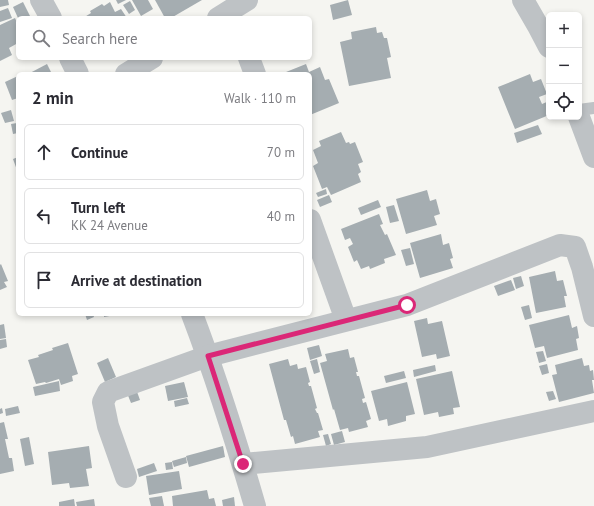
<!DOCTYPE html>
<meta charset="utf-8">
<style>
body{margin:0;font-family:"PT Sans",sans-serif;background:#f7f7f7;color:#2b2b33}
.controls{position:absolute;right:12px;top:12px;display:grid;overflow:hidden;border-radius:6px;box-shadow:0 2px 6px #0003}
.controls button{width:36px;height:36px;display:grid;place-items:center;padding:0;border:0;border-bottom:1px solid #e1e1e2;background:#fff;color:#2b2b33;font:20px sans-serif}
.stop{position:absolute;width:12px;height:12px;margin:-9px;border:3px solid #db2777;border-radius:50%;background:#fff}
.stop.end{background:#db2777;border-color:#fff;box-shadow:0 1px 4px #0008}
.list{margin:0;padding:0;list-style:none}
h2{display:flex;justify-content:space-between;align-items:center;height:52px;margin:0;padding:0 16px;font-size:17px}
h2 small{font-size:13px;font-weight:400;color:#7c7c81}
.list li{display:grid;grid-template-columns:26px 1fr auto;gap:12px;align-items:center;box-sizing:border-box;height:56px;margin:0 8px 8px;padding:0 8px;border:1px solid #e1e1e2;border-radius:6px}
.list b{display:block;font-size:15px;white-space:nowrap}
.list p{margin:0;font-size:13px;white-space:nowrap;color:#7c7c81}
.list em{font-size:13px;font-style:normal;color:#7c7c81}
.icon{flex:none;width:22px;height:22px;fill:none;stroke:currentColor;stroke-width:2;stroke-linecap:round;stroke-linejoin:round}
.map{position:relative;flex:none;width:594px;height:506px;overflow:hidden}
.search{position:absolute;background:#fff;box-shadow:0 2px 6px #0003;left:16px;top:16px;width:296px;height:44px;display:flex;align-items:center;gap:10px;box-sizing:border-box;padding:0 14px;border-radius:6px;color:#7c7c81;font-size:15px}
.panel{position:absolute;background:#fff;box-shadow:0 2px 6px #0003;left:16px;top:72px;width:296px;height:244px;border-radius:6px}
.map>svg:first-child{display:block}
</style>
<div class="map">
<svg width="594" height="506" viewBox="0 0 594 506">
<rect width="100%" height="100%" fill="#f5f5f1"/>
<g fill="#a5adb1">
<path d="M0,0H8L9,5L0,7Z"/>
<path d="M116,0H126L118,4Z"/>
<path d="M132,0H148L153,9L141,16Z"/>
<path d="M155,0H202L171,18H165Z"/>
<path d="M348,0L352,15L333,20L330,5Z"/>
<path d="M130,1L135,10L129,14L123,5Z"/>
<path d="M23,2L30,16L26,18H18L13,7Z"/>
<path d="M110,2L115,12L121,9L127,18H83L91,13L90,11L102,4L104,6Z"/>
<path d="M8,8L12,18L0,22V11Z"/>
<path d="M15,18L18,25V43L9,48L12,55L0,61V25Z"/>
<path d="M376,27L377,33L382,32L384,38H387L391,57L387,58L391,78L349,86L340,42L352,39L351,32Z"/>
<path d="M47,64L52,74H28Z"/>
<path d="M306,64L309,72L320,67L325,80L329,79L339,103L310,115V74H281Z"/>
<path d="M530,74L533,82L541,79L547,94L539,97L542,104L549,101V115L515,129L498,87Z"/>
<path d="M18,76V98L12,100L5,82Z"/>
<path d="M11,110L14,121L5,123L1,113Z"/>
<path d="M17,123L18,133L13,134L11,124Z"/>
<path d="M538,125L542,134L517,143L514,133Z"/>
<path d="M341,132L346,143L349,142L350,144L355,142L363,162L358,164L361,172L358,174L361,182L331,195L327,187L322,189L313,166L318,163L313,150L321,146L319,141Z"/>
<path d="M18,157V173L13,159Z"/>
<path d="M326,189L327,194L318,197L316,193Z"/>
<path d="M427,190L430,201L436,199L440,214L434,216L437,225L406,234L396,199Z"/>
<path d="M329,195L332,202L320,207L317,200Z"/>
<path d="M378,200L381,207L361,215L358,208Z"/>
<path d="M394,205L399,221L390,223L386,207Z"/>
<path d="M379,214L383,224L380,225L385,235L387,234L396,255L384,259L385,263L370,269L369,266L361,269L357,260L354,262L348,247L353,244L350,238L345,240L341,229Z"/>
<path d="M441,234L443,245L449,243L453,258L450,259L453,268L420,278L410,243Z"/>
<path d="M410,248L414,264L406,266L401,250Z"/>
<path d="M1,264L8,281L4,282L7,287L0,290V265Z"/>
<path d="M555,271L557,281L563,280L567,296H564L566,307L536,313L529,277Z"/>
<path d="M521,276L524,286L516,289L513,278Z"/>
<path d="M511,280L515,290L498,296L494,286Z"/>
<path d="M529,305L532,318L525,320L521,307Z"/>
<path d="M85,314H93L94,317L87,320Z"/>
<path d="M104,314H115V315L104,317Z"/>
<path d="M569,315L572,328L577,326L579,338L576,339L578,350L547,358L544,346L535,348L529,325Z"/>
<path d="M427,318L428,324L442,321L450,356L437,359L436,354L422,357L414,321Z"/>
<path d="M4,324L6,338L0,339V325Z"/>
<path d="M6,339L7,347L0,349V340Z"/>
<path d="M68,343L78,374L72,376L73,381L61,385L59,379L46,383L45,382L36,384L28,360L39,357L38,355L53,350L52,348Z"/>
<path d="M319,345L322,356L310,360L307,348Z"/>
<path d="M348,349L350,358L354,357L358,372H356L357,376H359L365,398L362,399L363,403L366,402L371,419L366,421L368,427L349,432L348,428L340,430L334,409L333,410L320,363L327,361L325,354Z"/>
<path d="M543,351L546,361L539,363L536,352Z"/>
<path d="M108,358L116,377L105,382L97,363Z"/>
<path d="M582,358L584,366L589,365L590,371L593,370L594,380H592L594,393L559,402L552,375L557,374L555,365Z"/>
<path d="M288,359L290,366L297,364L298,369L306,367L310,382L308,383L309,386H311L317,408L315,409L317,413H318L323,430L318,431L320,437L295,444L293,436L291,437L286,420H284L269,364Z"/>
<path d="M317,359L320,372L314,374L310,361Z"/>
<path d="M547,364L549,373L542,375L539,366Z"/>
<path d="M435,365L436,371L414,377L413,370Z"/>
<path d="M404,371L406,378L386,383L384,376Z"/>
<path d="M452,371L460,407L453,408L454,414L439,417L438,412L424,415L416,379Z"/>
<path d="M59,381L60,391L35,396L33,387Z"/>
<path d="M184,382L188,397L168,401L165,386Z"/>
<path d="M407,382L415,414L406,416V421L388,426L387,419L379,421L371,391Z"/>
<path d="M136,389L140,400L131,403L127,393Z"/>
<path d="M553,391L556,399L549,401L546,392Z"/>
<path d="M187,398L189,404L175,407L174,401Z"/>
<path d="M18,406L20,413L6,416L5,409Z"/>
<path d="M2,408L3,413L0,414V409Z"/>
<path d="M4,422L8,439H5L9,458H12L14,471L0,474V423Z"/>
<path d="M342,431L345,442L334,445L331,434Z"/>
<path d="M328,434L331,444L326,446L323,435Z"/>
<path d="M29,437L34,464L25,466L20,439Z"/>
<path d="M89,446L92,468L86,469L89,486L70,488L69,483L52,485L48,452Z"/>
<path d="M223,446L225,457L189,467L186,456Z"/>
<path d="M186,457L187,463L174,467L172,461Z"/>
<path d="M172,462L173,469L166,470L165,463Z"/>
<path d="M154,463L157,471L139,477L137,469Z"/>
<path d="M179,471L182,489L149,495L146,476Z"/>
<path d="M207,490L209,499L214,498L216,506H173L172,496Z"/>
<path d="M162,496L164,506H151L149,498Z"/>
<path d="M234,497L235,506H223L222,500Z"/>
<path d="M74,499L75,506H59V502Z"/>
<path d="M94,499L95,506H77L76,502Z"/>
</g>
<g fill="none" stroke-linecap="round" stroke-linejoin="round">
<path stroke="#bec2c5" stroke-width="12" d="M579,110L594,108"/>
<g stroke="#bec2c5" stroke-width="22">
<path d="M41,0L51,18"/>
<path d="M523,0L538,26L549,47"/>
<path d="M218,18L247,0"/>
<path d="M70,58L78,74"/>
<path d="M249,58L255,74"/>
<path d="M126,74L152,58"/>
<path d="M579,117L594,157"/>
<path d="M310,220L346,320"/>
<path d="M192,314C216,377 236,441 255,506"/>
<path d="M243,464L427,447L594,411"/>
<path d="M126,477L108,426L103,402L108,392L208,356L407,305L560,245L575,247L582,267L594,316"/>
</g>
</g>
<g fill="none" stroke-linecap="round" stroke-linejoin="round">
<path stroke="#db2777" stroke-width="5" d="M243,464L208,356L407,305"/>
</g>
</svg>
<div class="controls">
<button>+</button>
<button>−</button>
<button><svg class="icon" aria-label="locate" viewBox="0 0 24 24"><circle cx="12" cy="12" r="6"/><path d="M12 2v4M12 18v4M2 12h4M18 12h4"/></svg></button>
</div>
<div class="stop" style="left:407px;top:305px"></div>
<div class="stop end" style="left:243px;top:464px"></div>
<div class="search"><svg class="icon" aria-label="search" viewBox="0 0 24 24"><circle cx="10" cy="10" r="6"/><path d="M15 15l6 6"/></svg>Search here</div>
<section class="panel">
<h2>2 min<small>Walk · 110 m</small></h2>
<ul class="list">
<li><svg class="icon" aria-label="ahead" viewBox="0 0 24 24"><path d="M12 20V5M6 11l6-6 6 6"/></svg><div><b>Continue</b></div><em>70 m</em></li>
<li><svg class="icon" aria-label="left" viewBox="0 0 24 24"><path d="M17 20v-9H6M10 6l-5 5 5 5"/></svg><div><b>Turn left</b><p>KK 24 Avenue</p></div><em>40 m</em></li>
<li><svg class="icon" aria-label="arrive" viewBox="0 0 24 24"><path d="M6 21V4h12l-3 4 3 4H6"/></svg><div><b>Arrive at destination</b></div></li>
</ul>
</section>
</div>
